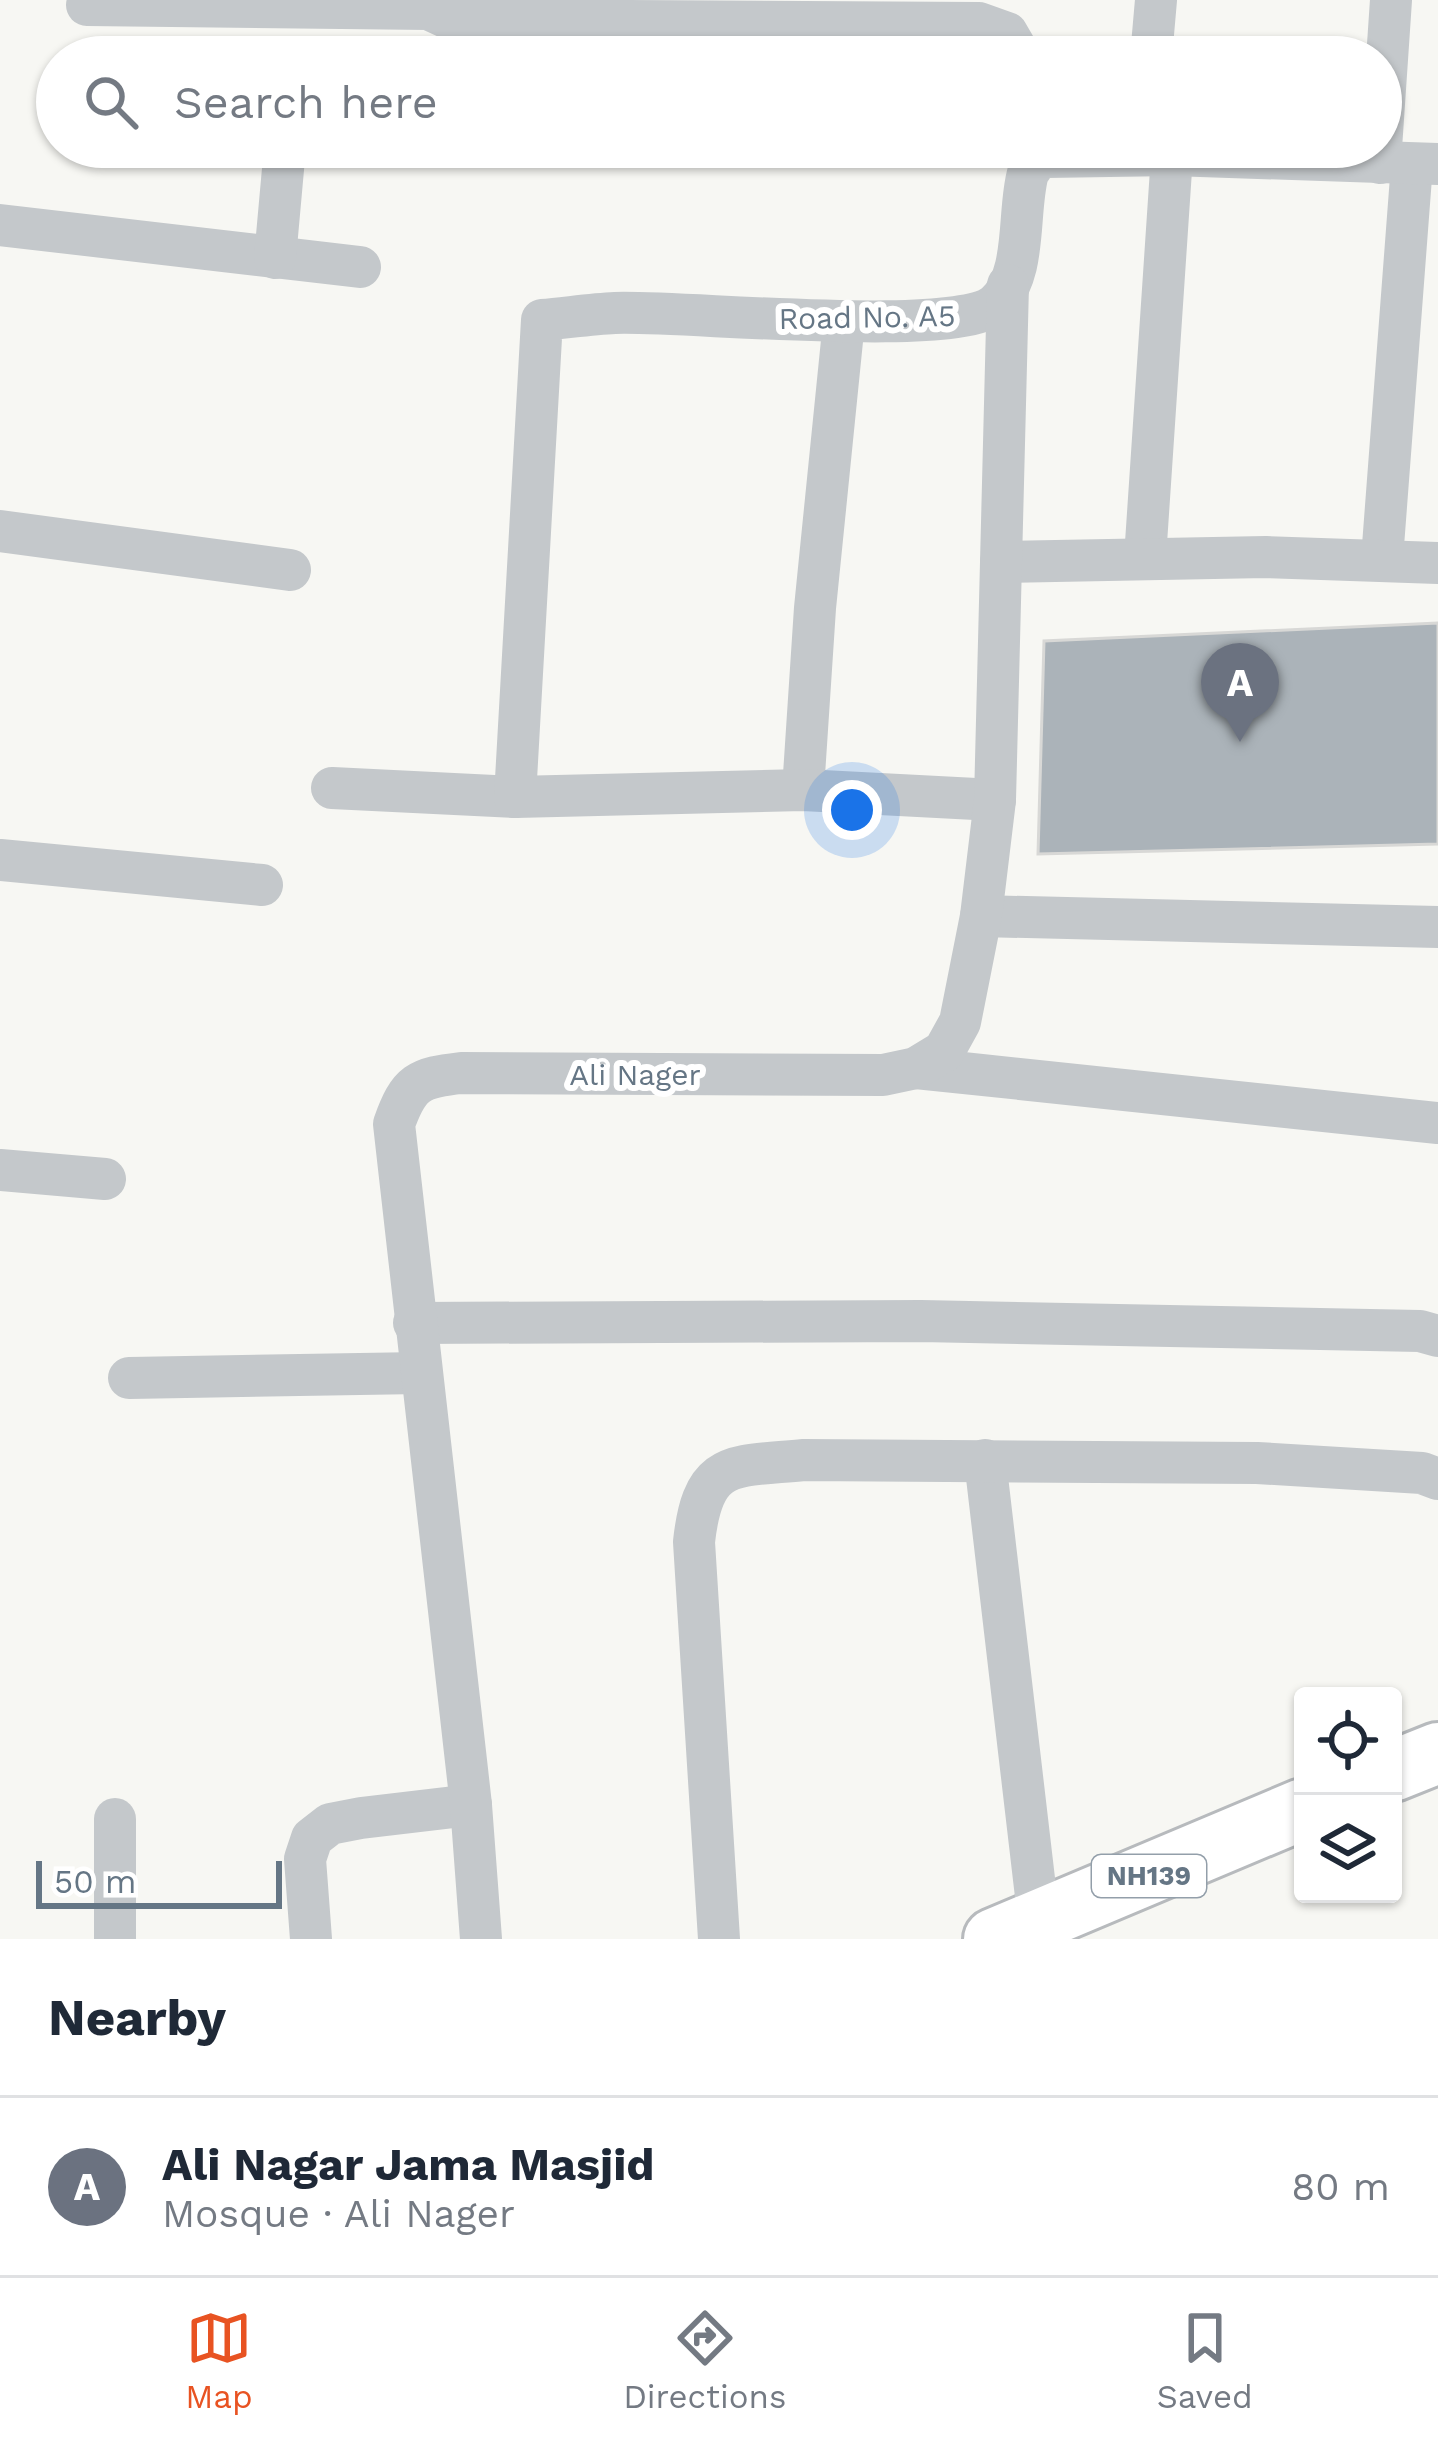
<!DOCTYPE html>
<meta charset="utf-8">
<style>
body{margin:0;font-family:"Work Sans",sans-serif;background:#f6f6f7;color:#1f2937}
.controls{position:absolute;right:36px;bottom:36px;display:grid;overflow:hidden;border-radius:12px;box-shadow:0 3px 9px #0004}
.controls button{width:108px;height:108px;display:grid;place-items:center;padding:0;border:0;border-bottom:3px solid #e0e1e3;background:#fff;color:#1f2937;font:60px sans-serif}
.scale{position:absolute;left:36px;bottom:30px;width:246px;box-sizing:border-box;padding-left:12px;border:6px solid #657685;border-top:0;font-size:33px;line-height:42px;white-space:nowrap;color:#657685;-webkit-text-stroke:9px #fff;paint-order:stroke}
.you{position:absolute;left:852px;top:810px;width:42px;height:42px;margin:-30px;border:9px solid #fff;border-radius:50%;background:#1a73e8;box-shadow:0 0 0 18px #1a73e833}
.badge{display:grid;place-items:center;width:78px;height:78px;border-radius:50%;background:#e85322;color:#fff;font-size:39px;font-weight:700}
.pin{position:absolute;translate:-50% -99px;filter:drop-shadow(0 3px 6px #0008)}
.pin::after{content:'';position:absolute;top:63px;width:42px;height:36px;background:inherit;clip-path:polygon(0 0,100% 0,50% 100%)}
.list{margin:0;padding:0;list-style:none}
h2{display:flex;justify-content:space-between;align-items:center;height:156px;margin:0;padding:0 48px;font-size:51px}
h2 small{font-size:39px;font-weight:400;color:#747a83}
.list li{display:grid;grid-template-columns:78px 1fr auto;gap:36px;align-items:center;box-sizing:border-box;height:180px;padding:0 48px;border-top:3px solid #e0e1e3}
.list b{display:block;font-size:45px;white-space:nowrap}
.list p{margin:0;font-size:39px;white-space:nowrap;color:#747a83}
.list em{font-size:39px;font-style:normal;color:#747a83}
.icon{flex:none;width:66px;height:66px;fill:none;stroke:currentColor;stroke-width:2;stroke-linecap:round;stroke-linejoin:round}
.map{position:relative;flex:none;width:1438px;height:1939px;overflow:hidden}
.search{position:absolute;background:#fff;box-shadow:0 3px 9px #0004;left:36px;right:36px;top:36px;height:132px;display:flex;align-items:center;gap:30px;box-sizing:border-box;padding:0 42px;border-radius:66px;color:#747a83;font-size:45px}
.sheet{height:336px;background:#fff}
nav{display:flex;justify-content:space-around;align-items:center;box-sizing:border-box;height:168px;border-top:3px solid #e0e1e3;background:#fff;font-size:33px;color:#747a83}
nav a{display:grid;justify-items:center;gap:6px}
nav .on{color:#e85322}
.map>svg:first-child{display:block}
</style>
<div class="map">
<svg width="1438" height="1939" viewBox="0 0 1438 1939">
<rect width="100%" height="100%" fill="#f7f7f3"/>
<path fill="#abb3b9" stroke="#d8d8d6" stroke-width="3" d="M1438,623V844L1038,854L1044,641Z"/>
<g fill="none" stroke-linecap="round" stroke-linejoin="round">
<defs>
<g id="highway">
<path d="M1393,1771L1438,1753"/>
<path d="M994,1939L1303,1809"/>
</g>
</defs>
<use href="#highway" stroke="#b7babd" stroke-width="66"/>
<g stroke="#c4c8cb" stroke-width="42">
<path d="M87,5L428,9L452,20L979,23L1007,33L1021,57"/>
<path d="M1151,57L1156,0"/>
<path d="M1380,163L1391,0"/>
<path d="M0,225L360,267"/>
<path d="M275,258L285,147"/>
<path d="M0,531L290,570"/>
<path d="M1145,558L1172,155"/>
<path d="M1382,559L1412,164"/>
<path d="M1001,562L1266,557L1438,563"/>
<path d="M332,788L515,797"/>
<path d="M803,790L815,608L844,321"/>
<path d="M995,800L803,790L515,797L542,320C566,318 591,314 615,313C681,310 957,339 996,304C1028,274 1017,212 1028,173L1036,161L1046,157L1172,155L1438,164"/>
<path d="M0,860L262,885"/>
<path d="M981,916L1438,927"/>
<path d="M916,1068L1438,1123"/>
<path d="M0,1170L105,1179"/>
<path d="M414,1323L921,1321L1420,1331L1438,1336"/>
<path d="M129,1378L420,1373"/>
<path d="M985,1460L1041,1939"/>
<path d="M115,1819V1939"/>
<path d="M311,1939L305,1859L312,1838L330,1824L361,1818L471,1805"/>
<path d="M481,1939L471,1805L394,1124C409,1082 418,1078 461,1073L883,1075L916,1068L944,1051L960,1022L981,916L995,800L1008,285"/>
<path d="M719,1939L694,1542C703,1458 732,1467 804,1460L1257,1463L1422,1473L1438,1479"/>
</g>
<use href="#highway" stroke="#fff" stroke-width="60"/>
</g>
<g text-anchor="middle" dominant-baseline="central" stroke-width="12" stroke-linejoin="round" paint-order="stroke">
<rect fill="#fff" stroke="#939faa" stroke-width="3" x="1092" y="1855" width="114" height="42" rx="9"/>
<g font-size="27" font-weight="bold" fill="#657685">
<text x="1149" y="1876">NH139</text>
</g>
<g font-size="30" fill="#657685" stroke="#fff">
<text transform="translate(867 317) rotate(-1)">Road No. A5</text>
<text x="635" y="1074">Ali Nager</text>
</g>
</g>
</svg>
<div class="controls">
<button><svg class="icon" aria-label="locate" viewBox="0 0 24 24"><circle cx="12" cy="12" r="6"/><path d="M12 2v4M12 18v4M2 12h4M18 12h4"/></svg></button>
<button><svg class="icon" aria-label="layers" viewBox="0 0 24 24"><path d="M12 4l9 5-9 5-9-5zM3 14l9 5 9-5"/></svg></button>
</div>
<div class="scale">50 m</div>
<div class="you"></div>
<div class="pin badge" style="left:1240px;top:742px;background:#6b7280">A</div>
<div class="search"><svg class="icon" aria-label="search" viewBox="0 0 24 24"><circle cx="10" cy="10" r="6"/><path d="M15 15l6 6"/></svg>Search here</div>
</div>
<section class="sheet">
<h2>Nearby<small></small></h2>
<ul class="list">
<li><span class="badge" style="background:#6b7280">A</span><div><b>Ali Nagar Jama Masjid</b><p>Mosque · Ali Nager</p></div><em>80 m</em></li>
</ul>
</section>
<nav>
<a class="on"><svg class="icon" aria-label="map" viewBox="0 0 24 24"><path d="M3 6l6-2 6 2 6-2v14l-6 2-6-2-6 2zM9 4v14M15 6v14"/></svg>Map</a>
<a><svg class="icon" aria-label="directions" viewBox="0 0 24 24"><path d="M12 3l9 9-9 9-9-9zM9 14v-3h6M13 9l2 2-2 2"/></svg>Directions</a>
<a><svg class="icon" aria-label="saved" viewBox="0 0 24 24"><path d="M7 4h10v16l-5-4-5 4z"/></svg>Saved</a>
</nav>
